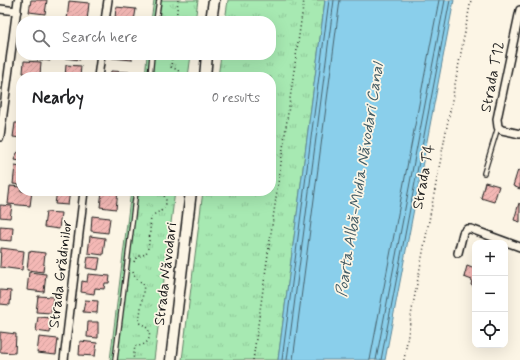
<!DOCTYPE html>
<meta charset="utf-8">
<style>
body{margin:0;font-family:Mynerve,sans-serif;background:#f6f6f6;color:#202124}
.controls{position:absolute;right:12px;bottom:12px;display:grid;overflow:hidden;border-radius:8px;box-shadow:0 4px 16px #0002}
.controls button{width:36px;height:36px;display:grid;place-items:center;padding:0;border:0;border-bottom:1px solid #e0e0e0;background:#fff;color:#202124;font:20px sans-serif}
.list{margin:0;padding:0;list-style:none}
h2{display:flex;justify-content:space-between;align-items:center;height:52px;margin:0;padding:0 16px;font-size:17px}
h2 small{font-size:13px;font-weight:400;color:#757577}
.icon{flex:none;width:22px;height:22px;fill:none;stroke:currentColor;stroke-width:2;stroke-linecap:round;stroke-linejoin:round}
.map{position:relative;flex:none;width:520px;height:360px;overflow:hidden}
.search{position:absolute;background:#fff;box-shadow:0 4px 16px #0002;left:16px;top:16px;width:260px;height:44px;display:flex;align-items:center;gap:10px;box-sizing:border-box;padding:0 14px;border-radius:16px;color:#757577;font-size:15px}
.panel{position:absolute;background:#fff;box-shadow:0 4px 16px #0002;left:16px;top:72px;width:260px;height:124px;border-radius:16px}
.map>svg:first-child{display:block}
</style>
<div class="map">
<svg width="520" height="360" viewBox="0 0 520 360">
<defs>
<pattern id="grass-tufts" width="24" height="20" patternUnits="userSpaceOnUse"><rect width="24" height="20" fill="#a7e9b2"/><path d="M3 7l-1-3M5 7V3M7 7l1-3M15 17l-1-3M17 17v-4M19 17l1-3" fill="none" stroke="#8fc798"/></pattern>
<pattern id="building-hatch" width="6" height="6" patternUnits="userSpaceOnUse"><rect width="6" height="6" fill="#f4b8b5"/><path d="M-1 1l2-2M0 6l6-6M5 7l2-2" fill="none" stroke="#d19e9b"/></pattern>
</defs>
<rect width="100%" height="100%" fill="#fcf5e5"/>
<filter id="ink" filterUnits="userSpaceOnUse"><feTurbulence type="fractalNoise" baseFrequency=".025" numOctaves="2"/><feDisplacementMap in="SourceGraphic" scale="8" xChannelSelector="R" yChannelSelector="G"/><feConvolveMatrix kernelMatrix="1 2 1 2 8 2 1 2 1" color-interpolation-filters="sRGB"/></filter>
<g filter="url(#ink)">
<g fill="url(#grass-tufts)" stroke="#628267">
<path d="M154,0H198L195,21H151Z"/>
<path d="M228,0H325L278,360H182L203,191H271V77H218L221,55H271V21H225Z"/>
<path d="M147,55H191L188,77H145Z"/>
<path d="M131,191H175L154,360H110Z"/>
</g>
<path fill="#8acfeb" stroke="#5e8798" d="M325,0H454L385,360H278Z"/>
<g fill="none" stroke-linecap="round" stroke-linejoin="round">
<g stroke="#48646f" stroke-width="1">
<path d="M282,360L329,0"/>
<path d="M287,360L334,0"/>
<path d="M293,360L340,0"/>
<path d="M370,360L439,0"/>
<path d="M376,360L445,0"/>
<path d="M381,360L450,0"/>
</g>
</g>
<g fill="url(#building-hatch)" stroke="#1c1c1c">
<path d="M31,0H47L45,14L29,12Z"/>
<path d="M69,1L89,3L87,21L67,20Z"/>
<path d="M116,7L136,9L134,21L115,19Z"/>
<path d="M30,55H50V61L29,58Z"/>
<path d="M56,55H87V57L80,56V60L56,57Z"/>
<path d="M112,55H132V60L112,58Z"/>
<path d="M24,61L41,62L40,75L23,73Z"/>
<path d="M66,65L81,66L80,77H65Z"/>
<path d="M111,71L129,72V77H110Z"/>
<path d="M15,123H21V138L13,137Z"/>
<path d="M21,150V161L14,160L17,153Z"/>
<path d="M15,166L21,167V185L13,184Z"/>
<path d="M518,170L520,171V189L513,186Z"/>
<path d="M485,182L499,186L494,202L481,198Z"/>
<path d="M10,186L21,187V191H32L30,206L8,204Z"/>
<path d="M57,191H70L68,205L55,204Z"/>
<path d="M102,191H118L116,209L100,207Z"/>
<path d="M519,203L520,204V222L514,220Z"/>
<path d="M0,205L12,206L10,218L0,217Z"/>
<path d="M46,212L61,213L59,229L44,227Z"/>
<path d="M92,216L110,218L108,233L91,231Z"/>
<path d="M0,226L13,227L12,241L0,240Z"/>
<path d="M90,236L105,238L103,255L88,253Z"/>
<path d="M1,248L24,251L22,270L0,267Z"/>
<path d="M29,251L45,253L43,272L27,270Z"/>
<path d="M88,257L100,258L98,270L86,268Z"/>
<path d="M467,266L475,269V287L471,285L472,280L464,277Z"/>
<path d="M29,272L46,274L44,292L27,290Z"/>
<path d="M88,274L110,276L109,283H105L104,289L95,288L94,294L81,292L82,281L87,282Z"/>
<path d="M0,290L11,291L10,305L0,304Z"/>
<path d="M38,296L53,297L51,313L36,312Z"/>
<path d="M85,300L98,301L97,313L83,312Z"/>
<path d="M38,317L52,318L50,333L36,331Z"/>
<path d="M88,322H98V338L87,337Z"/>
<path d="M0,332L16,334L15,353L0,352Z"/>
<path d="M39,337L58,339L56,355L37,353Z"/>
<path d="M80,341L97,343L95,356L79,355Z"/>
</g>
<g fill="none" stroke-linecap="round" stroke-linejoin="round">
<defs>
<g id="lane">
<path d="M156,21L159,0"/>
<path d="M150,77L152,55"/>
<path d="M484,173L498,127"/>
<path d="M115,360L136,191"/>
</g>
<g id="street">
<path d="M0,9L17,11"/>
<path d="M520,10L497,119L498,127L502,130L520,134"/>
<path d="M105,21L108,0"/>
<path d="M98,77L101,55"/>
<path d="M0,137L18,0"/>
<path d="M458,253L463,233L467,229H471L520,247"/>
<path d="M64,360L84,191"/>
</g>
<g id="secondary">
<path d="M211,21L214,0"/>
<path d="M205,77L207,55"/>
<path d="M171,360L191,191"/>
</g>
</defs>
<use href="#lane" stroke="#1c1c1c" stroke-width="6"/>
<use href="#street" stroke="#1c1c1c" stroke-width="10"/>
<use href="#secondary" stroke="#1c1c1c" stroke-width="13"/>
<g stroke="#1c1c1c" stroke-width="1.5" stroke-dasharray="1 3" stroke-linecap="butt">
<path d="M176,21L178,0"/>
<path d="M172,55L171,67L178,70L181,77"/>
<path d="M134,262C137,255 142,257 146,253C150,248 150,224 151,217C152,216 155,214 156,213C160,211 158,214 162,210C169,204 166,196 160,191"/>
<path d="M133,272L135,277L144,285L139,323C155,328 152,347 135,346L133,360"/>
<path d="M253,360L304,0"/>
<path d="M404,360L412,310L471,0"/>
</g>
<use href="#lane" stroke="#fcf5e5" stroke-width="3.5"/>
<use href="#street" stroke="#fcf5e5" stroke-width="7"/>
<use href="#secondary" stroke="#fcf5e5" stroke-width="10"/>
</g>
</g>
<g text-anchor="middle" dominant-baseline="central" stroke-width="3.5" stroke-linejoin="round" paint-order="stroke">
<g font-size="15" fill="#1c1c1c" stroke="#fcf5e5">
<text transform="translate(493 77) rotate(-79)">Strada T12</text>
<text transform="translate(424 177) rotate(-79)">Strada T4</text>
<text transform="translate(61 274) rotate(-83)">Strada Grădinilor</text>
<text transform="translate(166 274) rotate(-83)">Strada Năvodari</text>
</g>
<g font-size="16" font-style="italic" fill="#425b64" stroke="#fcf5e5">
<text transform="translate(360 180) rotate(-81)">Poarta Albă-Midia Năvodari Canal</text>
</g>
</g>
</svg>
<div class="controls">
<button>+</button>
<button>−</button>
<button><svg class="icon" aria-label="locate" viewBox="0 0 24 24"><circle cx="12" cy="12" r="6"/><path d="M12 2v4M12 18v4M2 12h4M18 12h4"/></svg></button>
</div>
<div class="search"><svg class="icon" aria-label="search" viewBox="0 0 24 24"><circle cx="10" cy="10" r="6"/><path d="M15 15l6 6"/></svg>Search here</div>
<section class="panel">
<h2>Nearby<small>0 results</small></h2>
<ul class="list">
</ul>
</section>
</div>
